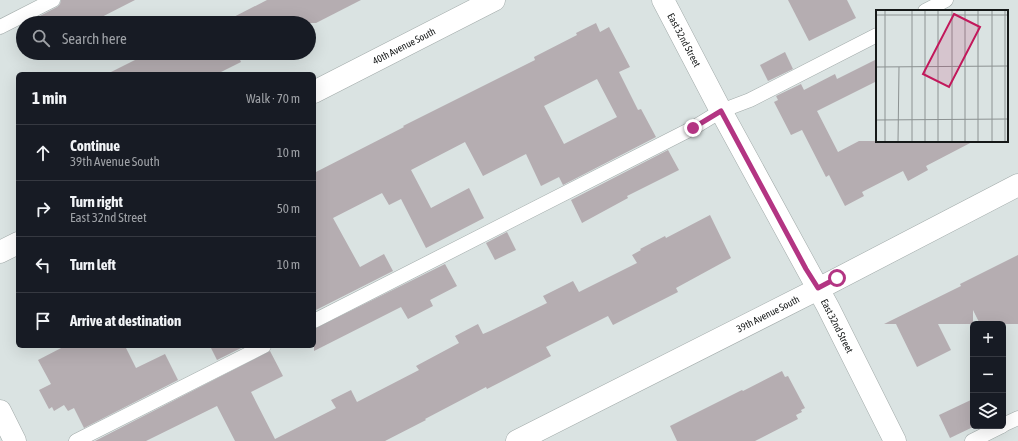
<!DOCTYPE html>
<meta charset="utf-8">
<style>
body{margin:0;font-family:"Asap Condensed",sans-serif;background:#20242c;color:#f1f3f6}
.controls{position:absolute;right:12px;bottom:12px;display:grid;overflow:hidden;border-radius:6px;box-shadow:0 4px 16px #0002}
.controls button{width:36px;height:36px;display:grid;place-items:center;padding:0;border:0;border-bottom:1px solid #363941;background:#171b24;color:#f1f3f6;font:20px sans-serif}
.stop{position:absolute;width:12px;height:12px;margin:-9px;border:3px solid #b33583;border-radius:50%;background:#fff}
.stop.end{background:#b33583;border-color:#fff;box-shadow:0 1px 4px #0008}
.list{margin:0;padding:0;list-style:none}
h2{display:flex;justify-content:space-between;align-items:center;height:52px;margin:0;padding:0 16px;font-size:17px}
h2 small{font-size:13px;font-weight:400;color:#9ea1a6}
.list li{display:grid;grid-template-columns:26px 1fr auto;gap:12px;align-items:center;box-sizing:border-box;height:56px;padding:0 16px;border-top:1px solid #363941}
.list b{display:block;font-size:15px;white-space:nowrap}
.list p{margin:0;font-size:13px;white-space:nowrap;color:#9ea1a6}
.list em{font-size:13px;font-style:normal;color:#9ea1a6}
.icon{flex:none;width:22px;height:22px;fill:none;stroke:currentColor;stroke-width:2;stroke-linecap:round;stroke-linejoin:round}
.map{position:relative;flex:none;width:1018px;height:441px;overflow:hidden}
.search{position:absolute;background:#171b24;box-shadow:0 4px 16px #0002;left:16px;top:16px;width:300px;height:44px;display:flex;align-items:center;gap:10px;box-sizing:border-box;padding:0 14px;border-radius:22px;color:#9ea1a6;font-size:15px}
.panel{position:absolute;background:#171b24;box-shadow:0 4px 16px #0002;left:16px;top:72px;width:300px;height:276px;border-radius:6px}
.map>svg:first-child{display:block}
</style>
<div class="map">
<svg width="1018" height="441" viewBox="0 0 1018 441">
<rect width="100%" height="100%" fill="#dae3e2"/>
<g fill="#b5adb1" fill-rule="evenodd">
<path d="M61,0H135L90,23H38L36,18L57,7L60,4Z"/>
<path d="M267,0H361L316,23H222Z"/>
<path d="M788,0H847L856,18L809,41Z"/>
<path d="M204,16L207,21L214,17L215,20L219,17L222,23H190Z"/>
<path d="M596,23L600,32L609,27L630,67L619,72L638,110L641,109L656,137L563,185L559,177L541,186L526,154L483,176L465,142L411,170L431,208L469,188L484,218L426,248L401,199L389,205L382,193L333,218L360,267L384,254L393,271L314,311V173L404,127L403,126L535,60L534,57L577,35L576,33ZM597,79L617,117L564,144L544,106Z"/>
<path d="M785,52L793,69L768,81L760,65Z"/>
<path d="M144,53H237L241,62L217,74H107L145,55Z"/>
<path d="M877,59V81L817,111L838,152L859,141H974L926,166L928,170L908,181L903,171L862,192L864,196L845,206L829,175L826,177L802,130L791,135L774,102L778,100L776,96L801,84L804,90L835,74L837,79Z"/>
<path d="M668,150L679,170L627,196L628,198L582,223L571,200Z"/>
<path d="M710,215L731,258L676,288L678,292L613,325L608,316L546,347L551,356L487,389L486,387L425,419L426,420L385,441H235L217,406L146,441H95L270,351L283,376L251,392L275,439L336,408L331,400L351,390L357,402L419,370L416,366L459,343L455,336L478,324L483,334L490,331L547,303L543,296L573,281L579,292L637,263L632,255L641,250L640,249L665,236L666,238Z"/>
<path d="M507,232L516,250L495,260L486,243Z"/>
<path d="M1018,255V324H980L973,310V324H938L951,350L917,367L896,324H884L961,286L960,284Z"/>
<path d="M445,264L457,286L430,300L433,306L408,319L401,307L314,351V329Z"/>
<path d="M65,346H125L136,368L165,354L178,380L84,428L74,408L68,411L64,405L54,411L52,407L49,409L39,390L51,384L38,360Z"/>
<path d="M210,346H245L217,360Z"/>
<path d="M782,371L785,377L788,376L805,408L801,410L802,412L796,415L798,419L755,441H677L670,426L742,390L743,391Z"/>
<path d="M973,399V427L950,438L939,415Z"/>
</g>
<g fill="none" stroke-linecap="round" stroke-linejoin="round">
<defs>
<g id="lane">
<path d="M925,11L946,0"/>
<path d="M0,27L53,0"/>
<path d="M314,321L693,128L721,111L750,100L877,35"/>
<path d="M1003,425L1018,418"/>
<path d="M76,441L264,346"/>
<path d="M972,441L1002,426"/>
</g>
<g id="street">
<path d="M663,0L721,111L828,307L895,441"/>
<path d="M314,92L494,0"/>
<path d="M0,252L18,243"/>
<path d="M0,411L15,441"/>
<path d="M517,441L818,289L1018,185"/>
</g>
</defs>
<use href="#lane" stroke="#a1aaa9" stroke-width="15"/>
<use href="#street" stroke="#a1aaa9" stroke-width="23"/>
<use href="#lane" stroke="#fff" stroke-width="14"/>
<use href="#street" stroke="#fff" stroke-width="22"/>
</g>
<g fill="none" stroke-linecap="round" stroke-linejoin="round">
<path stroke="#b33583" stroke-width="5" d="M693,128L721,111L806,269L818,288L837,278"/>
</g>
<g text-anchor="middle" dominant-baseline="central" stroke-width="4" stroke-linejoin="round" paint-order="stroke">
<g font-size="10" fill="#161919" stroke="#fff">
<text transform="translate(684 40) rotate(62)">East 32nd Street</text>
<text transform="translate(404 46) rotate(-27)">40th Avenue South</text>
<text transform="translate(768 314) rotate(-27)">39th Avenue South</text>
<text transform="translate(837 326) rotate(63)">East 32nd Street</text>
</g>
</g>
<g transform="translate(876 10)">
<rect width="132" height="132" fill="#dae3e2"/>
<path fill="none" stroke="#8c9292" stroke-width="1" d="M76,0V132M0,5H132M0,57L132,56M0,110L132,109M9,132V0M22,132L23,57M36,132V0M49,132V0M62,132V0M89,132V0M102,132V0M116,132V0M129,132V0"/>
<path fill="#c2185b" fill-opacity="0.15" stroke="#c2185b" stroke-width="2" d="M78,4L104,17L73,77L47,64Z"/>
<rect width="132" height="132" fill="none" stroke="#161919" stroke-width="2"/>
</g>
</svg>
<div class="controls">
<button>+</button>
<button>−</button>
<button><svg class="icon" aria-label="layers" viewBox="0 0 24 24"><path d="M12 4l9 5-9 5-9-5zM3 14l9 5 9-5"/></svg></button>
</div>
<div class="stop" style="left:837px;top:278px"></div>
<div class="stop end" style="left:693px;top:128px"></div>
<div class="search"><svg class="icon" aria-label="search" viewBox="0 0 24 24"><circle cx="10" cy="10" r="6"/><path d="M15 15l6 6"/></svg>Search here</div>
<section class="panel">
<h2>1 min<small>Walk · 70 m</small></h2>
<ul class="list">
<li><svg class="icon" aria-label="ahead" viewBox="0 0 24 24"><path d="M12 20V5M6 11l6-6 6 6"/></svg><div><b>Continue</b><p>39th Avenue South</p></div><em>10 m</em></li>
<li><svg class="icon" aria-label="right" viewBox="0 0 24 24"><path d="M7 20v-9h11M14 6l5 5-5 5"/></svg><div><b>Turn right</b><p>East 32nd Street</p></div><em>50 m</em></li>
<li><svg class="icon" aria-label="left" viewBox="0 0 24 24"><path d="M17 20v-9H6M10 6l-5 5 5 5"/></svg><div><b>Turn left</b></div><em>10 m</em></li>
<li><svg class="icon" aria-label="arrive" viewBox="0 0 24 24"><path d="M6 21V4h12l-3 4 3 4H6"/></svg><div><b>Arrive at destination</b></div></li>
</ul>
</section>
</div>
